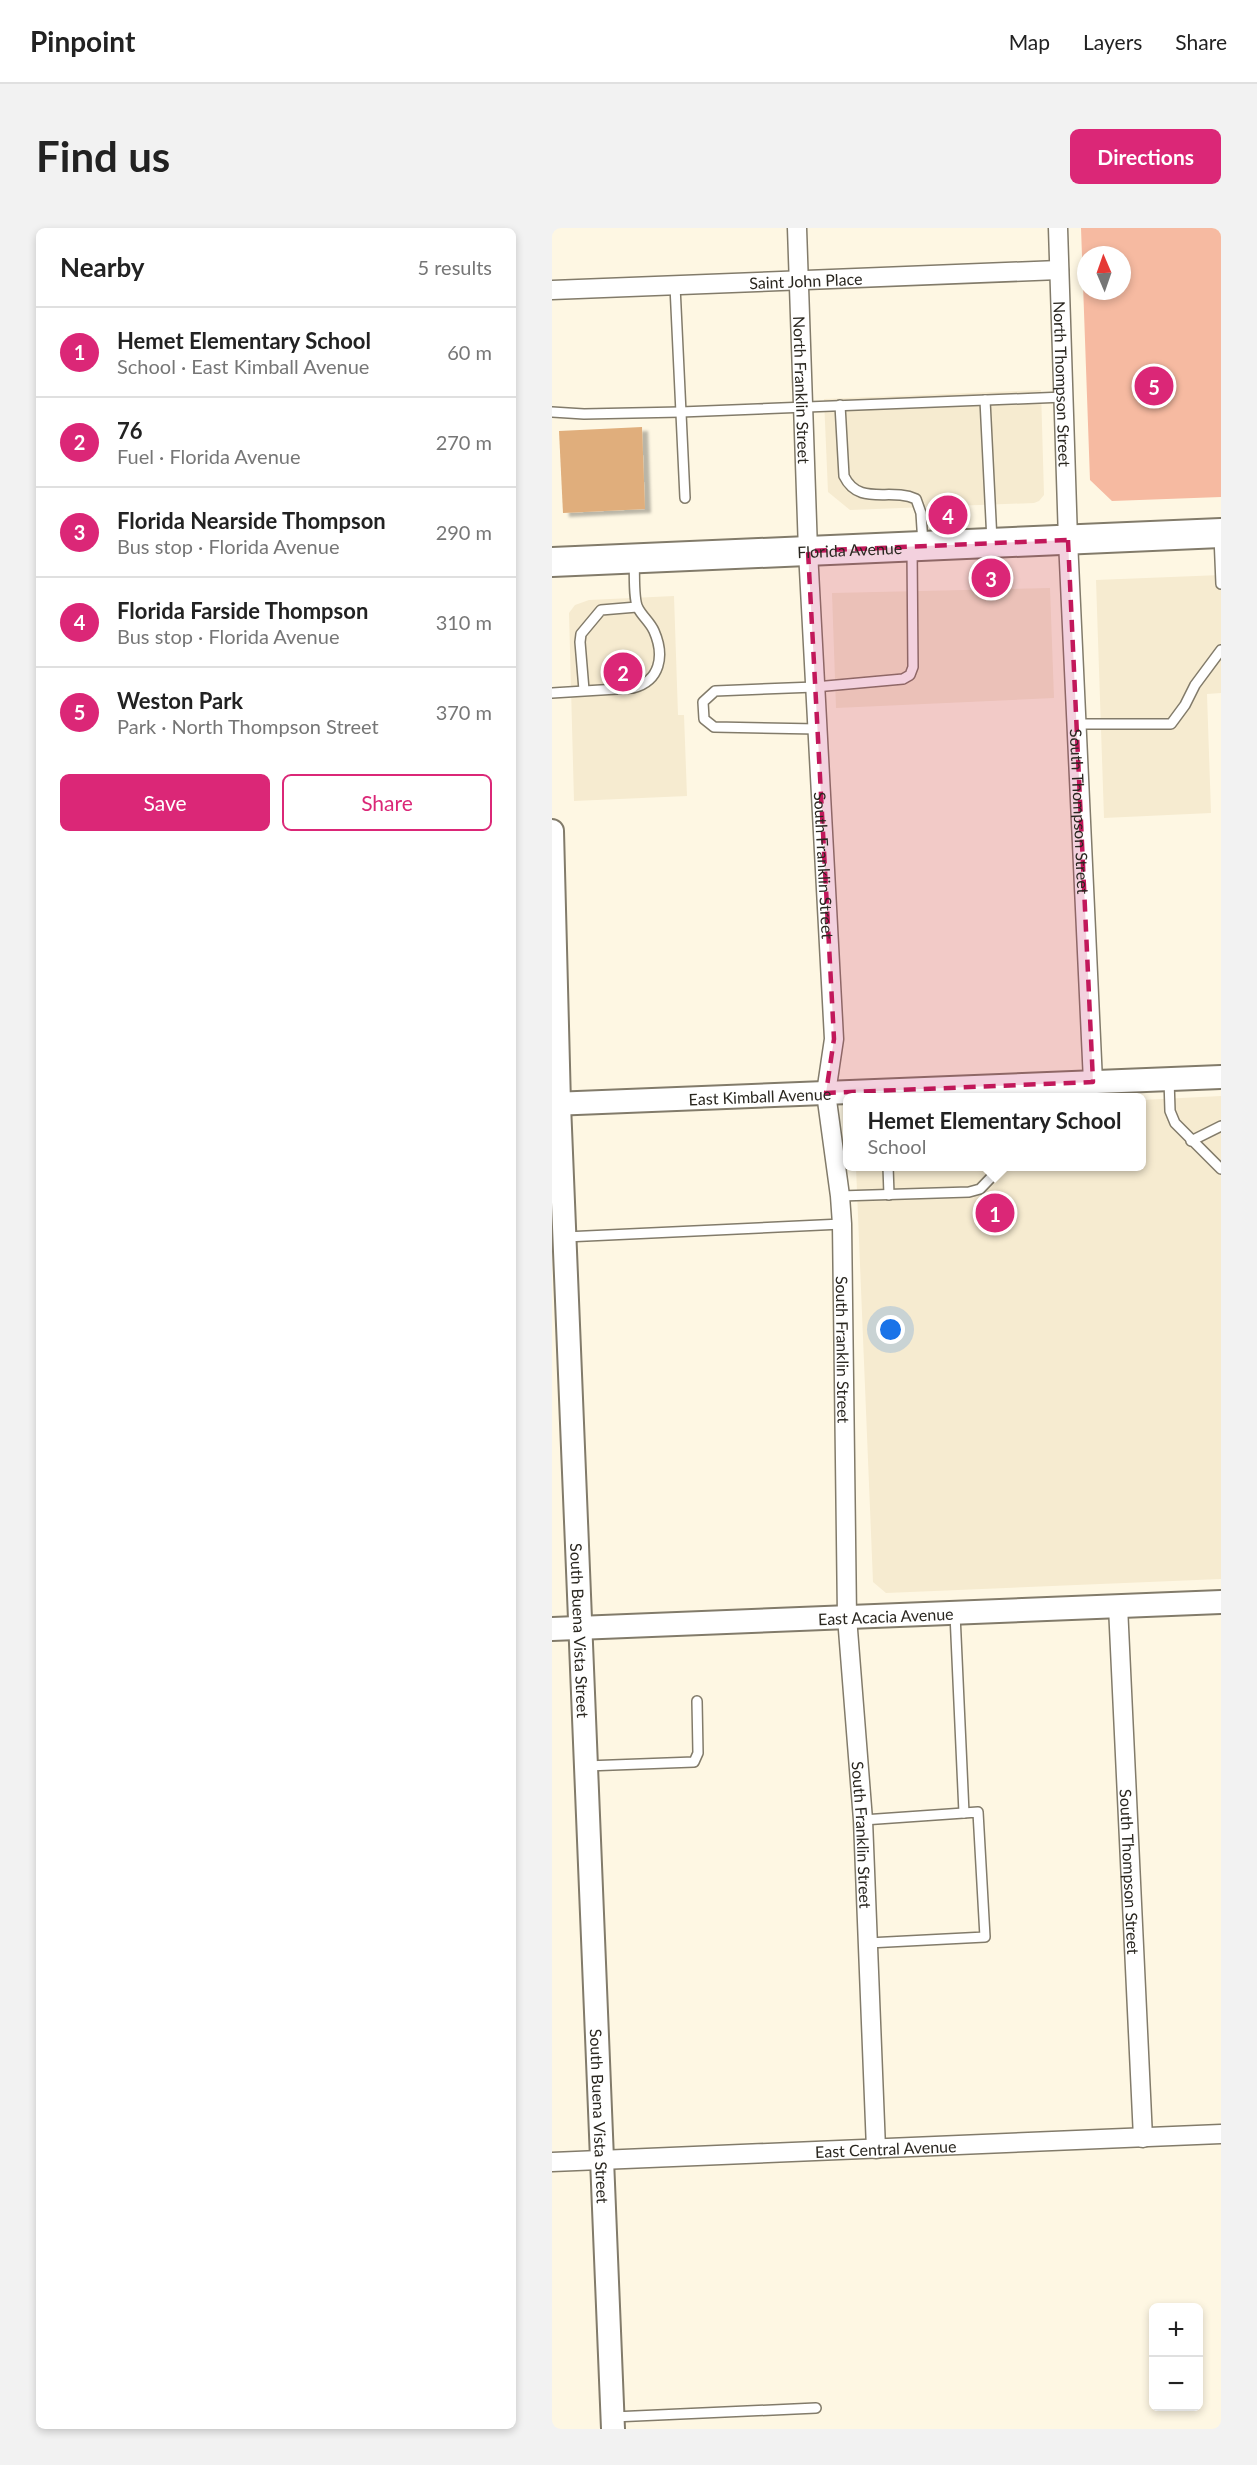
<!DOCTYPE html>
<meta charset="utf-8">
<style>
body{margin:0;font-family:Lato,sans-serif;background:#f2f2f2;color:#222}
.controls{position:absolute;right:18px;bottom:18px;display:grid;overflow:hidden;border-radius:9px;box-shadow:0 3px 9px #0003}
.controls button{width:54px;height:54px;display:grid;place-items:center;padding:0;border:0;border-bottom:2px solid #e0e0e0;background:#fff;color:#222;font:30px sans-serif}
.compass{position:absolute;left:525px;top:18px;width:54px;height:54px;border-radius:50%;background:#fff;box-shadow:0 3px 9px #0003;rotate:358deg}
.you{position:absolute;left:339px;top:1102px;width:21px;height:21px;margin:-15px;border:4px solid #fff;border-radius:50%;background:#1a73e8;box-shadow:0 0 0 9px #1a73e833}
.badge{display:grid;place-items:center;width:39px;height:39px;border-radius:50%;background:#db2777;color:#fff;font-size:20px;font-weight:700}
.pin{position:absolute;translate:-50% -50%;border:3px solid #fff;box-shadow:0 2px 6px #0006}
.popup{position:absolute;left:291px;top:865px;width:303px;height:78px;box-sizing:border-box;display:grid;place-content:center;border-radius:9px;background:#fff;filter:drop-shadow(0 2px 4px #0005);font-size:20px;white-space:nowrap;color:#767676}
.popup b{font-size:22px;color:#222}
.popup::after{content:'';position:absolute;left:50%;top:100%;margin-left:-12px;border:12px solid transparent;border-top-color:#fff}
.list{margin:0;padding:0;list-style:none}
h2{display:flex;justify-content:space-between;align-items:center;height:78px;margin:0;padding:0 24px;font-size:26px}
h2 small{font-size:20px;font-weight:400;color:#767676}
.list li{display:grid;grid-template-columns:39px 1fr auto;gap:18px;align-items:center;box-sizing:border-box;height:90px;padding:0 24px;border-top:2px solid #e0e0e0}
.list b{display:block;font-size:22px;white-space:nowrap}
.list p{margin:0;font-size:20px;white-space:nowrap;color:#767676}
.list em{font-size:20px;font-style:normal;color:#767676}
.actions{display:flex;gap:12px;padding:18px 24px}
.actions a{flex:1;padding:14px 0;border:2px solid #db2777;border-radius:9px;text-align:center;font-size:21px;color:#db2777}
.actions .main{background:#db2777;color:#fff}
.map{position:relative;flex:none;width:669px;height:2201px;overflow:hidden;border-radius:9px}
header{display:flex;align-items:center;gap:36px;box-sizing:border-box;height:84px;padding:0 30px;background:#fff;border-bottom:2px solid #e0e0e0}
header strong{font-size:28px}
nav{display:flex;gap:33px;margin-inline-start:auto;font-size:21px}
.intro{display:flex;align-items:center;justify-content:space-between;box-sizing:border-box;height:144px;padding:0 36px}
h1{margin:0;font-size:42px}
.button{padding:15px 27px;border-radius:9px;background:#db2777;color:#fff;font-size:21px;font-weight:700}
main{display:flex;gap:36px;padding:0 36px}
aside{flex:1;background:#fff;border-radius:9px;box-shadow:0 3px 9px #0003}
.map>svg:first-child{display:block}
</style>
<header>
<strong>Pinpoint</strong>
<nav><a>Map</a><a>Layers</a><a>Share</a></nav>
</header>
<div class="intro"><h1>Find us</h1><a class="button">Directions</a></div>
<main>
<aside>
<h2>Nearby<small>5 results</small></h2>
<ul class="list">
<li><span class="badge">1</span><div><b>Hemet Elementary School</b><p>School · East Kimball Avenue</p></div><em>60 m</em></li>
<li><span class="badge">2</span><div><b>76</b><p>Fuel · Florida Avenue</p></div><em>270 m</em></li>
<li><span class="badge">3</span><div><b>Florida Nearside Thompson</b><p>Bus stop · Florida Avenue</p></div><em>290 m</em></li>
<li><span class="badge">4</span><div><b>Florida Farside Thompson</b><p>Bus stop · Florida Avenue</p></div><em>310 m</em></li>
<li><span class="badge">5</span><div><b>Weston Park</b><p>Park · North Thompson Street</p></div><em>370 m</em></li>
</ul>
<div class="actions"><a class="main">Save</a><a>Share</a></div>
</aside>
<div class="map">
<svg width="669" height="2201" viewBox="0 0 669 2201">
<defs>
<filter id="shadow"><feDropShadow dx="6" dy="4" stdDeviation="1.5" flood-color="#0004"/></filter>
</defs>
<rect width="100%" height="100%" fill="#fef7e3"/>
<g fill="#f6ebd0">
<path d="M489,162L492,267L487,273L482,275L298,282L276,264L272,171Z"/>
<path d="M669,347V465L655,466L659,585L552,590L544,352Z"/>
<path d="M498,360L502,470L284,480L280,365Z"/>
<path d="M122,368L126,487H132L135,568L22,573L17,385L23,377L37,372Z"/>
<path d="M669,868V1351L334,1365L321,1354L304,939L590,938V872Z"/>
</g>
<path fill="#f6baa1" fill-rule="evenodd" d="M529,0H669V269L560,273L538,252ZM534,27H570V63H534Z"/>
<path fill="#e0ae7b" filter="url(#shadow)" d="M90,199L93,281L11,285L7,203Z"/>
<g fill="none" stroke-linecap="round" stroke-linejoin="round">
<defs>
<g id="service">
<path d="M123,58L133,270"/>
<path d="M433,172L440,313"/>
<path d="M288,177L292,248C307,279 338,259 364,271L369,285L371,316"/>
<path d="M0,184L32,186L129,184L512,169"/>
<path d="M667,308L669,356"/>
<path d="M32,462L28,414L29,406L49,382L85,379"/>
<path d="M0,465L81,460C108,453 113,428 102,403C98,394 90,388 86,380C81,371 83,344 82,333"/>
<path d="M525,496H619L633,477L643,457L669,422"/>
<path d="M266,501L162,499L152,491L151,474L163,463L263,459L351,451L358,447L361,439L360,320"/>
<path d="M617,851L618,883L623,895L669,941"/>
<path d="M639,913L669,898"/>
<path d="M336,938L337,967"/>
<path d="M288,968L417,964L428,961L450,938"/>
<path d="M13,1009L290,996"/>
<path d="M403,1386L412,1585"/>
<path d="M34,1538L142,1534L146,1525L145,1473"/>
<path d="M311,1592L426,1584L433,1709L316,1715"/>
<path d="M61,2189L264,2180"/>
</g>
<g id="minor">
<path id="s1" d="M245,0L256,323L282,811L274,865L288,968L290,996L295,1389L311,1592L324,1921"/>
<path id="s2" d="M506,0L516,312L541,854"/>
<path id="s3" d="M0,62L507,42"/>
<path id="s4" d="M566,1378L591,1910"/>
<path id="s5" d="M0,1934L669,1906"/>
</g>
<g id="tertiary">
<path id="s6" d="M0,603L7,876L61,2201"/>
<path id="s7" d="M0,876L669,849"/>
<path id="s8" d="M0,1401L669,1374"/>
</g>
<g id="primary">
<path id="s9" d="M0,334L669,305"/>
</g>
</defs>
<use href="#service" stroke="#827b6a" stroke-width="12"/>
<use href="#minor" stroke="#827b6a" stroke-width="21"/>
<use href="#tertiary" stroke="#827b6a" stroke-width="26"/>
<use href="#primary" stroke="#827b6a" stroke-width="32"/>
<use href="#service" stroke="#fff" stroke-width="9"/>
<use href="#minor" stroke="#fff" stroke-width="18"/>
<use href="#tertiary" stroke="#fff" stroke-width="22"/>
<use href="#primary" stroke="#fff" stroke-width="28"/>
</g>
<path fill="#c2185b" fill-opacity="0.2" stroke="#c2185b" stroke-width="4.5" stroke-dasharray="12 8" stroke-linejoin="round" d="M516,312L541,854L274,865L282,811L256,323Z"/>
<g text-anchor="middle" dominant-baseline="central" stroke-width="5" stroke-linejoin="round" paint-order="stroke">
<g font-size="16" fill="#2a2720" stroke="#fff">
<text stroke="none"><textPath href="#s3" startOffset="254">Saint John Place</textPath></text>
<text stroke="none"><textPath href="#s2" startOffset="156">North Thompson Street</textPath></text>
<text stroke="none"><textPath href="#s1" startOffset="162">North Franklin Street</textPath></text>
<text stroke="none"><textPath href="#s9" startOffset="298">Florida Avenue</textPath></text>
<text stroke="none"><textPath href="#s2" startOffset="584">South Thompson Street</textPath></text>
<text stroke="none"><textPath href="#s1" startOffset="638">South Franklin Street</textPath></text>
<text stroke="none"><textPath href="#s7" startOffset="208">East Kimball Avenue</textPath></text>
<text stroke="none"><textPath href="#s1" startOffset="1124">South Franklin Street</textPath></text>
<text stroke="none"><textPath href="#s8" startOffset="334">East Acacia Avenue</textPath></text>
<text stroke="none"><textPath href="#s6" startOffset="800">South Buena Vista Street</textPath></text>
<text stroke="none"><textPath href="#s1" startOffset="1610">South Franklin Street</textPath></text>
<text stroke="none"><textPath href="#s4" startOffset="266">South Thompson Street</textPath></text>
<text stroke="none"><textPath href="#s6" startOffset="1286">South Buena Vista Street</textPath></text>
<text stroke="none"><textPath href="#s5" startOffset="334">East Central Avenue</textPath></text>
</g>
</g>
</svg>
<div class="controls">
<button>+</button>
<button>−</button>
</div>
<svg class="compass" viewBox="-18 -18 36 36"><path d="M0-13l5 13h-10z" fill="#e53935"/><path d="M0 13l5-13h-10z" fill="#767676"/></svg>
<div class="you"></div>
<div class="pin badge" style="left:443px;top:985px">1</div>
<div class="popup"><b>Hemet Elementary School</b>School</div>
<div class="pin badge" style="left:71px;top:444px">2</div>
<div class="pin badge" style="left:439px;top:350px">3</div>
<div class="pin badge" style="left:396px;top:287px">4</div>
<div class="pin badge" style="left:602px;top:158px">5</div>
</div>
</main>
